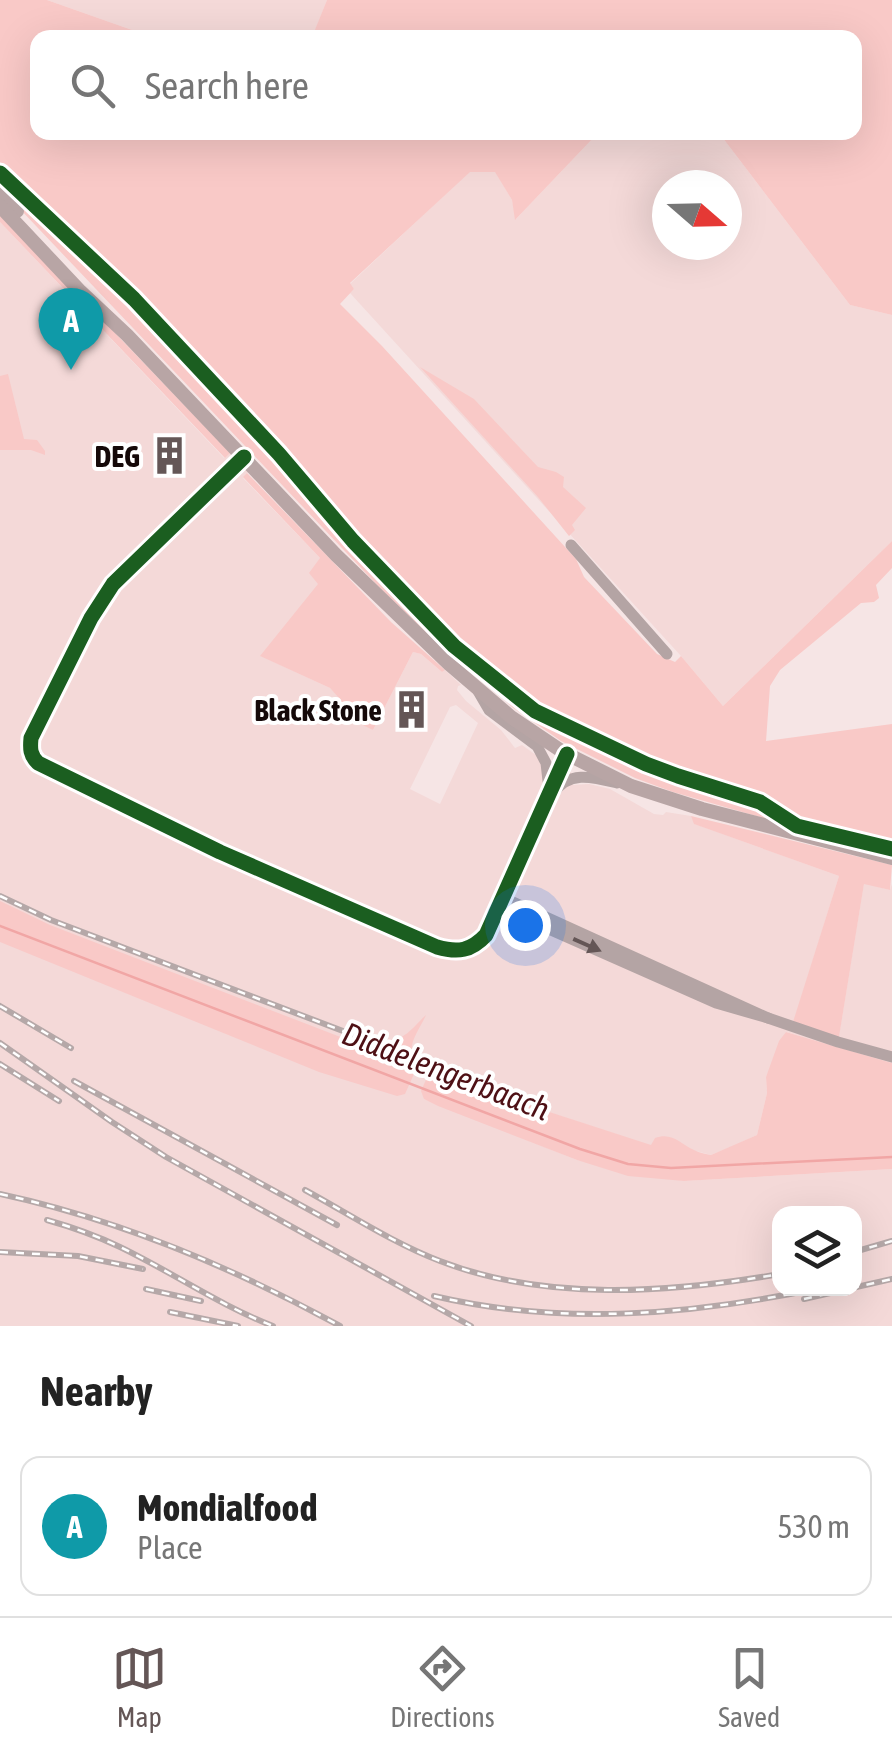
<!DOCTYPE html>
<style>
body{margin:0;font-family:"Asap Condensed",sans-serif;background:#f6f6f6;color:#222}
.controls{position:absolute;right:30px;bottom:30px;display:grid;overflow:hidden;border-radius:20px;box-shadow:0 10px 40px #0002}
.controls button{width:90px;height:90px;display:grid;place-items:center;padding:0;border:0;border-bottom:2px solid #e0e0e0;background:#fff;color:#222;font:50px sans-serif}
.compass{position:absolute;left:652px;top:170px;width:90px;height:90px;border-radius:50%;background:#fff;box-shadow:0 10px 40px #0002;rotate:110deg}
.you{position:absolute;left:525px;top:925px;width:35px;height:35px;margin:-25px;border:8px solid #fff;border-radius:50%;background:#1a73e8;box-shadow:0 0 0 15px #1a73e833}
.badge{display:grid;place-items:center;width:65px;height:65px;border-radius:50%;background:#645656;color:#fff;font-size:32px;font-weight:700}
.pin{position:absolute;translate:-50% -82px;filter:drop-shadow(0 2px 5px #0008)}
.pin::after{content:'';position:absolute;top:52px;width:35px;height:30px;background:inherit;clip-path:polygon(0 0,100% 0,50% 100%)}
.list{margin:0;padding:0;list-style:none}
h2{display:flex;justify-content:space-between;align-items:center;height:130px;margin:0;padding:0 40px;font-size:42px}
h2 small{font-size:32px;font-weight:400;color:#767676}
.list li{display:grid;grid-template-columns:65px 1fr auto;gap:30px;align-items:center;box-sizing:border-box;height:140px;margin:0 20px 20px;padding:0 20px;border:2px solid #e0e0e0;border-radius:20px}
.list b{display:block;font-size:38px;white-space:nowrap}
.list p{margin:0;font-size:32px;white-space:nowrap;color:#767676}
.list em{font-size:32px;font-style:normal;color:#767676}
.icon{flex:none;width:55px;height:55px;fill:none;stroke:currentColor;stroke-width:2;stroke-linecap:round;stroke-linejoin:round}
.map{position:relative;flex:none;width:892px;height:1326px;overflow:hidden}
.search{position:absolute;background:#fff;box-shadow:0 10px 40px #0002;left:30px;right:30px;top:30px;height:110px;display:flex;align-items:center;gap:25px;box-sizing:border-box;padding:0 35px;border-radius:20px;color:#767676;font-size:38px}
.sheet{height:290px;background:#fff}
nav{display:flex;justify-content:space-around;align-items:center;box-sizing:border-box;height:140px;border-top:2px solid #e0e0e0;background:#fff;font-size:28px;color:#767676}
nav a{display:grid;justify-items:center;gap:5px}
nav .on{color:#645656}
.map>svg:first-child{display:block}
</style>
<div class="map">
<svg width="892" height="1326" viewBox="0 0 892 1326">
<rect width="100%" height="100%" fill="#f6e5e5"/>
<g fill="#f4d9d8" fill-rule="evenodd">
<path d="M47,0H327L312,38L152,37Z"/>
<path d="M598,133H719L850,305L892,315V541L723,706L681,656L350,293L354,289L350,284L470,171H495L512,200L516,219ZM667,185H727V245H667Z"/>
<path d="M0,222L224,458L235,448L253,467L243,478L320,558L319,584L261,656L330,688L373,730L413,652L421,654L442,672L445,670L461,685L458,686L457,690L466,701L501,730L515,748L522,745L540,758L542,763H552L571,772L573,785L589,784L610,789L654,814L663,815L666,812L691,816L695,824L839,876L794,1021L839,1036L864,883L890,890L892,884V1063L786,1032L766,1077L767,1093L757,1135L733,1146L711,1155L688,1149L652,1146L429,1073L424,1099L577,1160L684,1181L892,1169V1326H0ZM456,705L478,723L440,804L410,789L450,707ZM780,1214H854V1288H780Z"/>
</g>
<g fill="#f9c9c7">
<path d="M0,0H47L152,37L38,38V132L598,133L515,220L512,200L495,172H470L350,283L354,289L340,304L382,346L576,559L584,577L657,654L675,662L681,656L723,706L892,541V568L876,585L879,598L874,602L861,603L780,670L770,686L766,741L892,724V849L797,826H791L673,792L635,778L561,741L512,707L474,670L454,659L379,587L0,188V176L97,264L0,169Z"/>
<path d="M327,0H892V315L850,305L719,133L854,132V38L312,37Z"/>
<path d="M0,213L230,453L225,458L0,222Z"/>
<path d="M420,367L474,399L538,467L556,472L564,477L563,487L586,508L572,525L575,530L569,536L538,497Z"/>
<path d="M8,374L24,439L37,440L45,451V455L31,450H0V376Z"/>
<path d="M247,473L391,622L445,670L442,672L421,654L413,652L373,730L344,716L339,698L330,688L260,656L318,584L309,573L320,558L243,477Z"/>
<path d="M691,816L892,865L890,890L864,884L839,1037L793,1022L839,876L694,824Z"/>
<path d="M0,901L50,925L382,1053L385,1047L383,1042C405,1041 412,1028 426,1015C418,1033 403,1048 418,1065L405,1094L397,1096L319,1072L0,942Z"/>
<path d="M786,1032L892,1063V1169L684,1181L628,1176L577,1160L438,1106L424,1099L421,1091L429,1073L651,1145L655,1138C673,1132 680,1144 694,1150C700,1153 706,1154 711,1155L757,1135L767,1093L766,1077L779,1041Z"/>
</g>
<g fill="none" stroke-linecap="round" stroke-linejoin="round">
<path stroke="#f1a6a5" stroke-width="2.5" d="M0,926L580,1149L628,1164L671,1168L892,1157"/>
<g stroke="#b4a4a4" stroke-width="11">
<path d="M244,457L113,584L91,618L31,738C30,749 30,755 38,763L220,852L437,947C458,953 471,951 486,935L567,754"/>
<path d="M571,545L667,654"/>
<path d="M478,691L489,710L537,746L546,763L548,781"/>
<path d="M553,794C568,770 593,777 617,783"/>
<path d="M497,906L716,1003L768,1018L502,897"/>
<path d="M768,1018L838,1042L892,1057"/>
</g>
<g stroke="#b8a5a5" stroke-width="14">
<path d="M0,193L17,211"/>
<path d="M0,206L79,290L127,335L336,555L449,664L511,717L563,752L631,786L702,809L892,858"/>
</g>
<defs>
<g id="rail">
<path d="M0,896L51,920L385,1047"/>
<path d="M0,1006L71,1048"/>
<path d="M0,1043L112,1122L166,1157L471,1326"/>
<path d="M0,1064L59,1101"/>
<path d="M74,1081L337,1225"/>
<path d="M305,1190C349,1214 393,1243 440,1261C546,1302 669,1293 780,1274"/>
<path d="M0,1194C121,1220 232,1267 340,1326"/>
<path d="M47,1220C72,1227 97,1236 120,1247C172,1272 219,1305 273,1326"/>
<path d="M0,1252L78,1256L143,1269"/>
<path d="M854,1252L892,1241"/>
<path d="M146,1289L201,1301"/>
<path d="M434,1296C561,1326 693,1315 820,1288"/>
<path d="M804,1299L892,1279"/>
<path d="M170,1312L238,1326"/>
</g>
</defs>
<use href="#rail" stroke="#b5a8a8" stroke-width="6"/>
<use href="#rail" stroke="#fff" stroke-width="2.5" stroke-dasharray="8" stroke-linecap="butt"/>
<defs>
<g id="cycleway">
<path d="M0,173L134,299L279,454L353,541L454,646L535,711L646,764L678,776L760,802L797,826L892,849"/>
<path d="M244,457L113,584L91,618L31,738C30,749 30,755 38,763L220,852L437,947C458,953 471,951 486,935L567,754"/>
</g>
</defs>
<use href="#cycleway" stroke="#fff" stroke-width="21"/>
<use href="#cycleway" stroke="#1b5e20" stroke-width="15"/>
</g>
<defs><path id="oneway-solid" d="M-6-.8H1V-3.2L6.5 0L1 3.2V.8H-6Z" transform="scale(2.5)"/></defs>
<use fill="#645656" href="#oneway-solid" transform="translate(587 945) rotate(24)"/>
<defs>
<symbol id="building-bare" viewBox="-9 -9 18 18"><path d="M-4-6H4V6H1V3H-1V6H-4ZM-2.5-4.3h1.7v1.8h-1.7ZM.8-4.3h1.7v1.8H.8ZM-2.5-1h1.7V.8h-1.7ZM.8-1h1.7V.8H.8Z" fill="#645656" stroke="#fff" stroke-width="2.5" paint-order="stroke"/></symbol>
</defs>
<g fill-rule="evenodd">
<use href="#building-bare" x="142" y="428" width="55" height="55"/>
<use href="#building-bare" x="384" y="682" width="55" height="55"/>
</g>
<g text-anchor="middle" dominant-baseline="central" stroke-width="8" stroke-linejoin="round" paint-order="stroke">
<g font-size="30" font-weight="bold" fill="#150909" stroke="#fff" text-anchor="end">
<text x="140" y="456">DEG</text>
<text x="382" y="710">Black Stone</text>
</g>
<g font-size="32" font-style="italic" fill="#4e1015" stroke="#fff">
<text transform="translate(446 1071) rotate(21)">Diddelengerbaach</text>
</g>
</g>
</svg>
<div class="controls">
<button><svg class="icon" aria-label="layers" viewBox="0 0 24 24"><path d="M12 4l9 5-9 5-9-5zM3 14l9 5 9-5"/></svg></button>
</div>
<svg class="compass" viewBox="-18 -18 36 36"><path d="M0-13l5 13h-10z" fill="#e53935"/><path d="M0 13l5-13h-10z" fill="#767676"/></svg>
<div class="you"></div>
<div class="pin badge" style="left:71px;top:370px;background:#0f9aa8">A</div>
<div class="search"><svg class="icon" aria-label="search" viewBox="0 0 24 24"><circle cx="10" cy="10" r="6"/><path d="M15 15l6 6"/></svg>Search here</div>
</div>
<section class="sheet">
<h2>Nearby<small></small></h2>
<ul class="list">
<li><span class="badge" style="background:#0f9aa8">A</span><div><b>Mondialfood</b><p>Place</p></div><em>530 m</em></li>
</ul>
</section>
<nav>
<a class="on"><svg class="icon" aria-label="map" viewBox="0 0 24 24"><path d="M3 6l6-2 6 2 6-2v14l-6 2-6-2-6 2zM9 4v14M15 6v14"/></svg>Map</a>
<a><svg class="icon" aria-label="directions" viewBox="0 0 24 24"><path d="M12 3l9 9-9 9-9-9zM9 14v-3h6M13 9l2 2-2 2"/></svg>Directions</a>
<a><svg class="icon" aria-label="saved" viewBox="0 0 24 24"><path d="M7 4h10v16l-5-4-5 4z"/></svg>Saved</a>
</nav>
